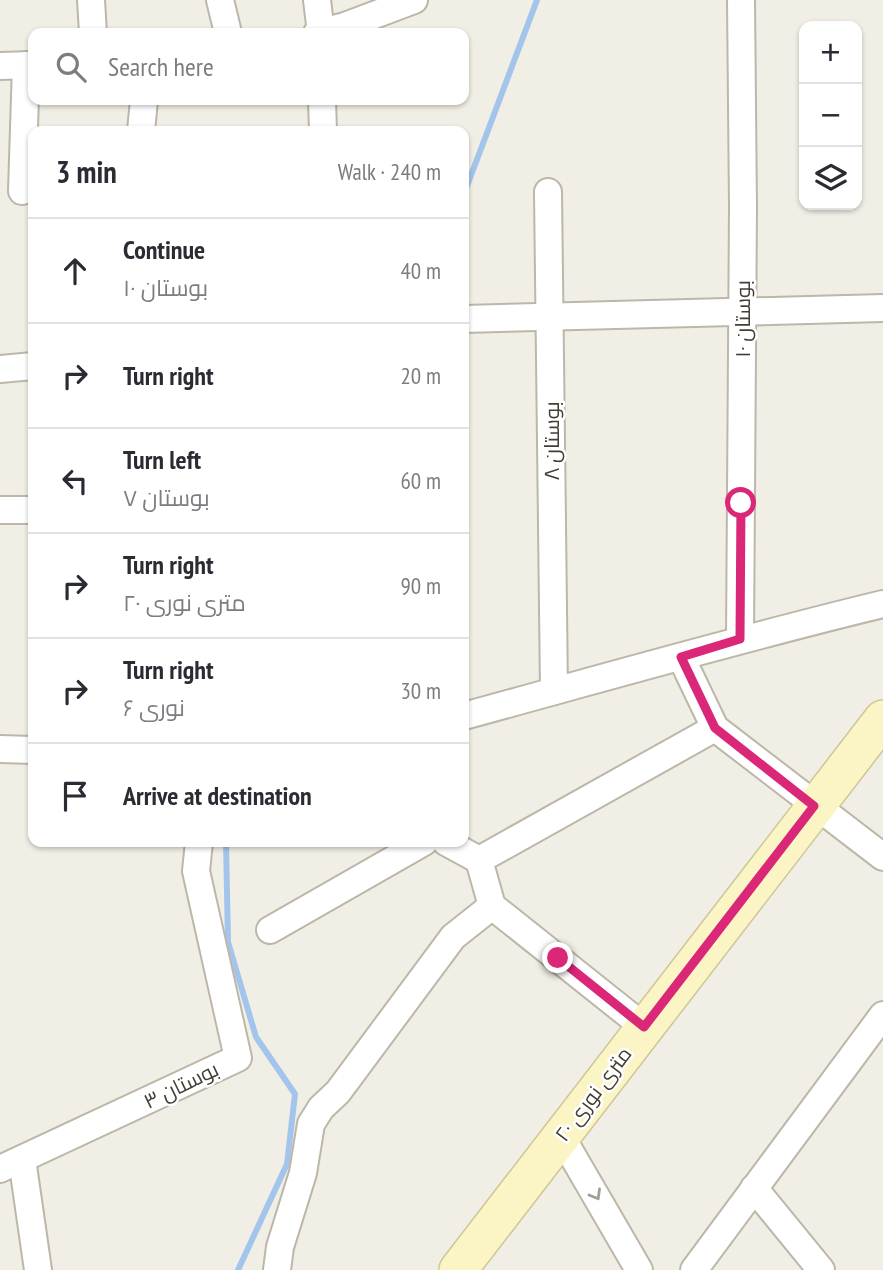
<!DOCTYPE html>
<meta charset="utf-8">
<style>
body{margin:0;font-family:"PT Sans Narrow",Cairo,sans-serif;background:#f2f2f3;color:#2b2b33}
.controls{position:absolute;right:21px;top:21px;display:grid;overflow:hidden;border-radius:14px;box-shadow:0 2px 5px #0004}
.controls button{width:63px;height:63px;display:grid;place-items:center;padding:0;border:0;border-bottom:2px solid #e1e1e2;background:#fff;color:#2b2b33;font:35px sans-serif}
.stop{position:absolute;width:21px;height:21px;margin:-16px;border:5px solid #db2777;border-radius:50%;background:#fff}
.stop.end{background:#db2777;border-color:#fff;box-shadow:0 2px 7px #0008}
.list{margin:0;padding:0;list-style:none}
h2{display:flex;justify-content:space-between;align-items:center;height:91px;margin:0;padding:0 28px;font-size:30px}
h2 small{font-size:23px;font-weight:400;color:#7c7c81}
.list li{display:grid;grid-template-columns:46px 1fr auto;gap:21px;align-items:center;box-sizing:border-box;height:105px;padding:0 28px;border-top:2px solid #e1e1e2}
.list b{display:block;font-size:26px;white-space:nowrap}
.list p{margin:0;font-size:23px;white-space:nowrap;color:#7c7c81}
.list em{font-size:23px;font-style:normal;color:#7c7c81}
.icon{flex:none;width:38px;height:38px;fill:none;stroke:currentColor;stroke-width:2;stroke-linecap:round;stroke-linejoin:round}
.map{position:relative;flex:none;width:883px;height:1270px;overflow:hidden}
.search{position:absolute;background:#fff;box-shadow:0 2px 5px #0004;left:28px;top:28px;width:441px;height:77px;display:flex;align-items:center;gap:18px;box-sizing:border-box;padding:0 24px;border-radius:14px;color:#7c7c81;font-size:26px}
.panel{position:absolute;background:#fff;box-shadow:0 2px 5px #0004;left:28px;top:126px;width:441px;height:721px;border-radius:14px}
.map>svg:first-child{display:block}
</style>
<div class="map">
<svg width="883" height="1270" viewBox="0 0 883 1270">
<rect width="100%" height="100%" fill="#f1efe5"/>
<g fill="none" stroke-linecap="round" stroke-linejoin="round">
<g stroke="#a4c5eb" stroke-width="6">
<path d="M464,194L537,0"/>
<path d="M226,842L228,942L256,1037L295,1094L287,1164L238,1270"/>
</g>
<defs>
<g id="street">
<path d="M91,0L93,33"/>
<path d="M220,0L228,33"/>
<path d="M317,0L321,33"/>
<path d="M317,33L345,26L414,0"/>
<path d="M0,66L33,65"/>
<path d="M322,100L323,131"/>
<path d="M141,131L144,100"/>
<path d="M22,191L26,65"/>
<path d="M548,192L554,691"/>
<path d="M464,319L883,308"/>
<path d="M0,369L33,366"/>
<path d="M0,510H33"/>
<path d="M740,639L743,207L741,0"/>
<path d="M681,657L715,728L883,857"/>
<path d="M464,716C603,678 742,638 883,604"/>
<path d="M0,749L33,750"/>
<path d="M446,842L479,860"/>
<path d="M479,860L715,728"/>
<path d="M479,860L492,906L644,1027"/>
<path d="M270,930L424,842"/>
<path d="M561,1136L639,1270"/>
<path d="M22,1159L38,1270"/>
<path d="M0,1169L238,1058L196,871L199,842"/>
<path d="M754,1188L821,1270"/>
<path d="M277,1270L280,1247L303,1173L311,1124L321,1108L338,1092L453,937L492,906"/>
<path d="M694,1270L883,1015"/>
</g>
<path id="secondary" d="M458,1270L883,719"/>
</defs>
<use href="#street" stroke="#bcb7a8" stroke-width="30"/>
<use href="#secondary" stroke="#cec697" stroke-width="40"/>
<use href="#street" stroke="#fff" stroke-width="26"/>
<use href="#secondary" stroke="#fbf4c5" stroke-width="37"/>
</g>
<defs><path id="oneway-chevron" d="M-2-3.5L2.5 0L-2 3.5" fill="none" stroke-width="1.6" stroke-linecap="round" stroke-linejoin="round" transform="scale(1.75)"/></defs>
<use stroke="#a19f9a" href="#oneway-chevron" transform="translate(596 1195) rotate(60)"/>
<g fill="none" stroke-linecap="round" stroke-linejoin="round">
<path stroke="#db2777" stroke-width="9" d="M558,958L644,1027L814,806L715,728L681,657L740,639L741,503"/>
</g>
<g text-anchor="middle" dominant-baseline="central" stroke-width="5" stroke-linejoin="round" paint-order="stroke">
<g font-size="21" fill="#433f35" stroke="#fff">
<text transform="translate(742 319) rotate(-90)">بوستان ۱۰</text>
<text transform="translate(551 441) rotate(-90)">بوستان ۸</text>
<text transform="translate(181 1085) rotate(-26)">بوستان ۳</text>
<text transform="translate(593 1094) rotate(-53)">۲۰ متری نوری</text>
</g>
</g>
</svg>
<div class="controls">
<button>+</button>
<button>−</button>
<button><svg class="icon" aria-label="layers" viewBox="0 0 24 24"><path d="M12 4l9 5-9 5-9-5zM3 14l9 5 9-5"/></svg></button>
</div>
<div class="stop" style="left:741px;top:503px"></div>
<div class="stop end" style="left:558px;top:958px"></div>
<div class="search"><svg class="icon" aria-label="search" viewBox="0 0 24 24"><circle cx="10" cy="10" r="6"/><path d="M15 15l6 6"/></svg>Search here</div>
<section class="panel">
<h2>3 min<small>Walk · 240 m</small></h2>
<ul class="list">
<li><svg class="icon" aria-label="ahead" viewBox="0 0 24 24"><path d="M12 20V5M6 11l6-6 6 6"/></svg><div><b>Continue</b><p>بوستان ۱۰</p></div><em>40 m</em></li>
<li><svg class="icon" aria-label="right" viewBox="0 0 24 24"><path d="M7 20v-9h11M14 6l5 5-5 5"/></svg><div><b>Turn right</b></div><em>20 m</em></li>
<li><svg class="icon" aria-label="left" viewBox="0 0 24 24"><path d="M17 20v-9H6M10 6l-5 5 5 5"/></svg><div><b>Turn left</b><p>بوستان ۷</p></div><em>60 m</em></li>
<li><svg class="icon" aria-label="right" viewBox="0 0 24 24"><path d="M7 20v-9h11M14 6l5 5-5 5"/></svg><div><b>Turn right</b><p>۲۰ متری نوری</p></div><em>90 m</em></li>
<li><svg class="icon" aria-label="right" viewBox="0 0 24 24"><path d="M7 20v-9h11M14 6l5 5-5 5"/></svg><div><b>Turn right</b><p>نوری ۶</p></div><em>30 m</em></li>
<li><svg class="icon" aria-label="arrive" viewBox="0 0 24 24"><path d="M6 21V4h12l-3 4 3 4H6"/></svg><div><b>Arrive at destination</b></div></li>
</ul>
</section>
</div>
